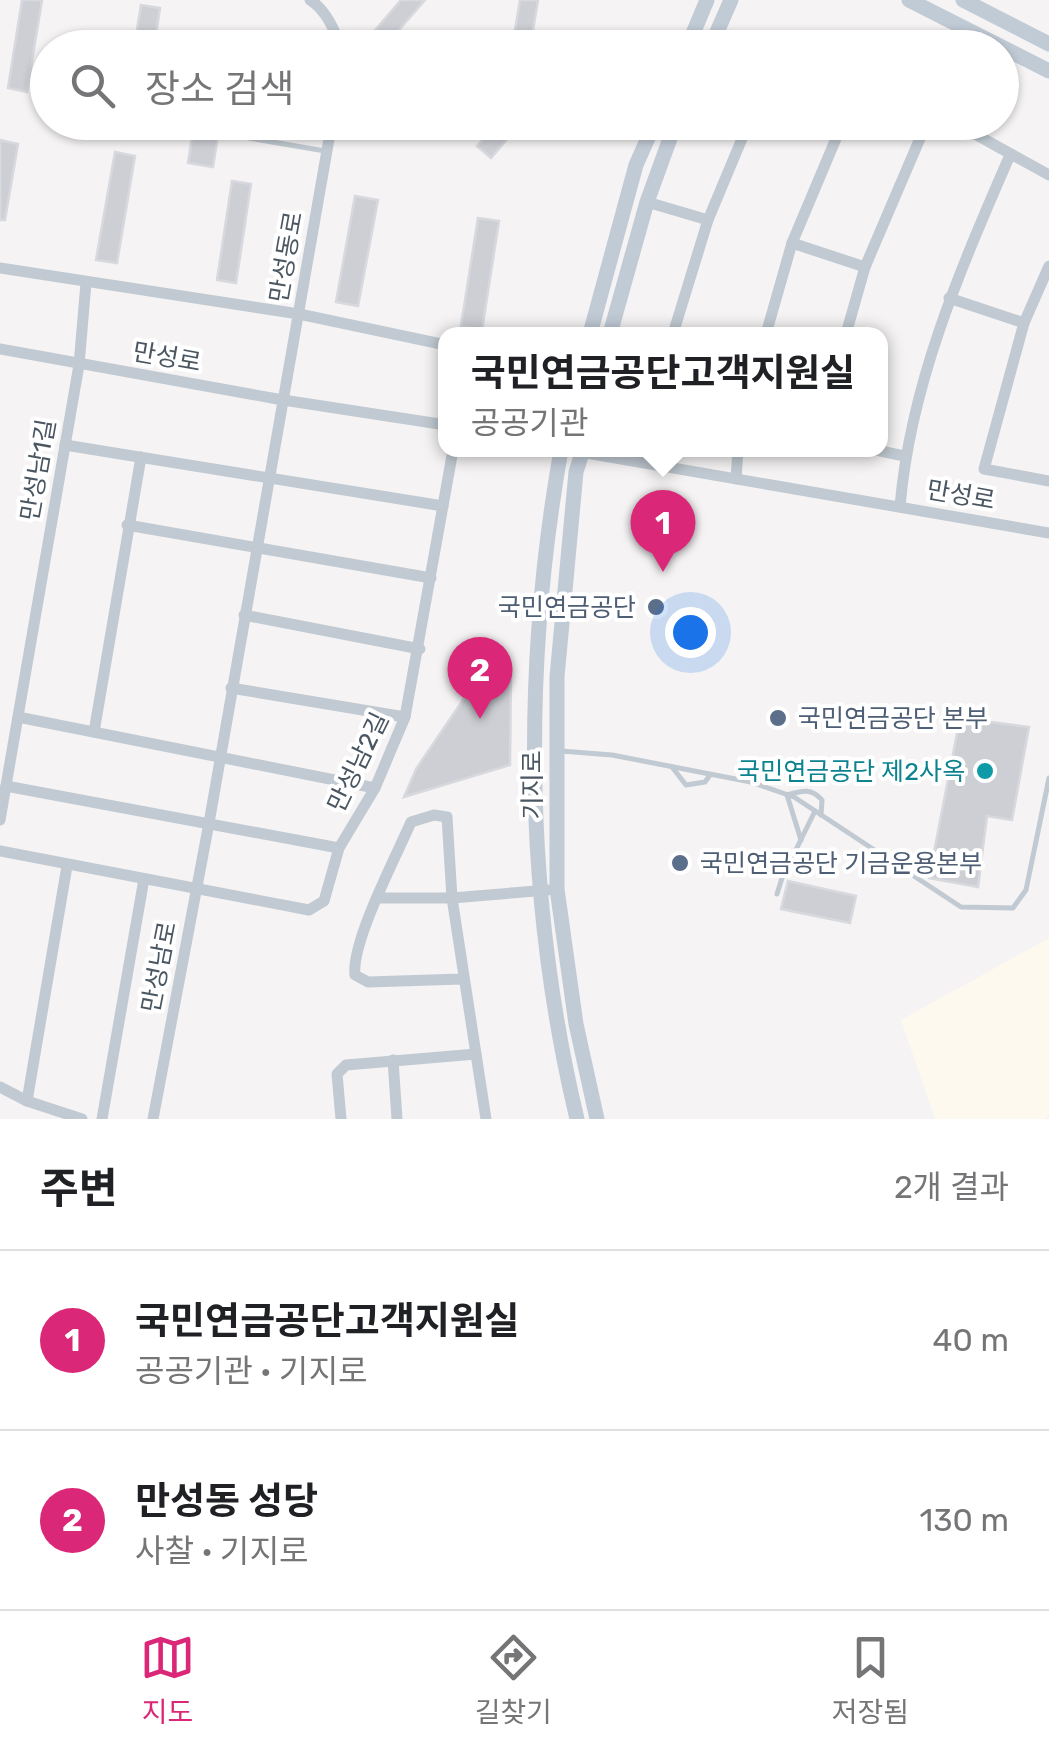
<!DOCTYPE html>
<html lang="ko">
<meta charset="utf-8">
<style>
body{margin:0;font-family:Rubik,"Noto Sans KR",sans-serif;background:#f2f2f2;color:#202124}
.you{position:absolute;left:690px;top:632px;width:35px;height:35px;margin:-25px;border:8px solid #fff;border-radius:50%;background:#1a73e8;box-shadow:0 0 0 15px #1a73e833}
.badge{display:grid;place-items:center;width:65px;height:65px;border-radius:50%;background:#db2777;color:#fff;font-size:32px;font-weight:700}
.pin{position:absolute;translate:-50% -82px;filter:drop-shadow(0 2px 5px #0008)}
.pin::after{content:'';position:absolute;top:52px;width:35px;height:30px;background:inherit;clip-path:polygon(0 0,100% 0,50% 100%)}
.popup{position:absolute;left:438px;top:327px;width:450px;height:130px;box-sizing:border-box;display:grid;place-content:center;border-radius:20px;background:#fff;filter:drop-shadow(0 2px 8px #0005);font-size:32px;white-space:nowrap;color:#757577}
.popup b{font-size:38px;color:#202124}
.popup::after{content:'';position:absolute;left:50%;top:100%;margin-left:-20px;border:20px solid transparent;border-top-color:#fff}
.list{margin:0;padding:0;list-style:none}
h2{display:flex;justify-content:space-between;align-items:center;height:130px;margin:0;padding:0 40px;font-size:42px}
h2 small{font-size:32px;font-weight:400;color:#757577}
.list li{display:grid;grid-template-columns:65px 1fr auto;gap:30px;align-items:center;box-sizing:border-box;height:180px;padding:0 40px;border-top:2px solid #e0e0e0}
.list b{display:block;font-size:38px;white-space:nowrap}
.list p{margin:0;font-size:32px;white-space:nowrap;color:#757577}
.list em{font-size:32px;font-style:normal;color:#757577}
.icon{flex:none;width:55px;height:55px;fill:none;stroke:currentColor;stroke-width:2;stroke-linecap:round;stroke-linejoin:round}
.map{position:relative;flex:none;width:1049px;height:1119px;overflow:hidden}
.search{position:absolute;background:#fff;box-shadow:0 2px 8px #0004;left:30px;right:30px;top:30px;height:110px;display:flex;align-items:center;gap:25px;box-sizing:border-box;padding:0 35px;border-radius:55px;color:#757577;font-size:38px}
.sheet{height:490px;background:#fff}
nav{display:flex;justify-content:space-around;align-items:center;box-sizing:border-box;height:140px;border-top:2px solid #e0e0e0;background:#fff;font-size:28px;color:#757577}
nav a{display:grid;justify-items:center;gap:5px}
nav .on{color:#db2777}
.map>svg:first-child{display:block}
</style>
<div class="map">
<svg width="1049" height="1119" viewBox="0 0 1049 1119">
<rect width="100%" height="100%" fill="#f5f3f3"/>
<path fill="#fdf9ef" d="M1049,938V1114L1046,1119H935L901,1020Z"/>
<g fill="#cdcfd5" stroke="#d7d9de" stroke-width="2.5">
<path d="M22,0H42L27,92L8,88Z"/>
<path d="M401,0H425L384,47L370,36Z"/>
<path d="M520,0H538L530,48H512Z"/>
<path d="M141,5L160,8L154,48H134Z"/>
<path d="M498,122H522L491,158L477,146Z"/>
<path d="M194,124L219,129L213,167L188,163Z"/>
<path d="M0,140L18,144L5,220H0Z"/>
<path d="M115,152L135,156L117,263L96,260Z"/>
<path d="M232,181L251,184L236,283L217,280Z"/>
<path d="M355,196L378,200L358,306L336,302Z"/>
<path d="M478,218L499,221L482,330L461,326Z"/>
<path d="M482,672L511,673L510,765L404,797L416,769Z"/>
<path d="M960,718L1029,727L1012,820L987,816L978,887L929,878Z"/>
<path d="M788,881L856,896L850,923L781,909Z"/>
</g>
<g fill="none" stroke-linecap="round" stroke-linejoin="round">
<g stroke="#c1cad2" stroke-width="5">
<path d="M249,138L325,151"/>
<path d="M561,751L612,755L751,782L794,797L961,907L1013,908L1026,890L1049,778"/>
<path d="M672,767L686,785L705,782L710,775"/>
<path d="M801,840L787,795C801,791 811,787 822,800L821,815"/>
<path d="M777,894L782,878L815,811"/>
</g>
<g stroke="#c1cad2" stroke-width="11">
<path d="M310,0C325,9 336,31 340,48"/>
<path d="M780,48H793"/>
<path d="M953,122L1049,175"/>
<path d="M647,202L708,220"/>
<path d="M792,243L865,267"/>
<path d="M1049,266L1024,323L984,469L1049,481"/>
<path d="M0,268L299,314L446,345"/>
<path d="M949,298L1024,323"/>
<path d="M673,334L708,220L749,122"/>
<path d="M766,334L792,243L843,122"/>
<path d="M846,334L865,267L927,122"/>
<path d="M0,349L283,400L446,425"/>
<path d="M65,445L443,506"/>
<path d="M569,450L1049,533"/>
<path d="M876,450L904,456"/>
<path d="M736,479L738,450"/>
<path d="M900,507C910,384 961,268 1010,155"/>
<path d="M127,525L431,578"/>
<path d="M244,615L420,649"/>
<path d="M231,688L405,717"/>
<path d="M18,717L375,788"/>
<path d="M94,732L141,457"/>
<path d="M6,786L339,848"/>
<path d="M0,820L79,365L86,283"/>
<path d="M0,851L309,910L324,901L339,848L375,788L405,717L453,450"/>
<path d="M379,898H452L548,890"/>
<path d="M462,979L368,982L355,975C351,942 396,857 411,822L434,815L447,817L452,898L486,1119"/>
<path d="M393,1060L397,1119"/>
<path d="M0,1087L27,1101L82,1119"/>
<path d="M27,1101L67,866"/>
<path d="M102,1119L144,879"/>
<path d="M153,1119L209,823L332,122"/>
<path d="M341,1119L337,1074L346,1065L476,1054"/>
</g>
<g stroke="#c1cbd6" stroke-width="15">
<path d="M909,0L1049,71"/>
<path d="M963,0L1049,44"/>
<path d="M687,48L707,0"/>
<path d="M710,48L731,0"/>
<path d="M590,334L636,165L655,122"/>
<path d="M610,334L647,202L676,122"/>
<path d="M561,450C522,670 525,901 577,1119"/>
<path d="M583,450L576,472L557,677V889L576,1024L597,1119"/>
</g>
</g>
<g fill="#5c6f8a" stroke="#fff" stroke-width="4">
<circle cx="656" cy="607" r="10"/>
<circle cx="778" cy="718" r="10"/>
<circle cx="680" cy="863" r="10"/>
</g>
<circle fill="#0f9aa8" stroke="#fff" stroke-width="4" cx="985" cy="771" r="10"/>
<g text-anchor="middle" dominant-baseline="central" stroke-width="8" stroke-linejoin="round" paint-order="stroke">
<g font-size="25" fill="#4a5661" stroke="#fff">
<text transform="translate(286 257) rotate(-80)">만성동로</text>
<text transform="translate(167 357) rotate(10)">만성로</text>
<text transform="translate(38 470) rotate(-80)">만성남1길</text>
<text transform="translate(961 495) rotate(10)">만성로</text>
<text transform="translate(358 762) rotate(-64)">만성남2길</text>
<text transform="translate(532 785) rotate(-90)">기지로</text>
<text transform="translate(159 967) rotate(-79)">만성남로</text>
</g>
<g font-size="25" fill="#4e5e75" stroke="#fff" text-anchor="start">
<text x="636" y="607" text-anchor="end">국민연금공단</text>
<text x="798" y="718">국민연금공단 본부</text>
<text x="700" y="863">국민연금공단 기금운용본부</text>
</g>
<g font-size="25" fill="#0d838f" stroke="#fff" text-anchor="end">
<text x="965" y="771">국민연금공단 제2사옥</text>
</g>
</g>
</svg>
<div class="you"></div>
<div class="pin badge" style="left:663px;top:572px">1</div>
<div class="popup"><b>국민연금공단고객지원실</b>공공기관</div>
<div class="pin badge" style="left:480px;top:719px">2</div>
<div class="search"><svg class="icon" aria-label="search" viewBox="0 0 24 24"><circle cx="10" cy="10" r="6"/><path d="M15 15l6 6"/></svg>장소 검색</div>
</div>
<section class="sheet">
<h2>주변<small>2개 결과</small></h2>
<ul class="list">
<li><span class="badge">1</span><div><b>국민연금공단고객지원실</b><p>공공기관 · 기지로</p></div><em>40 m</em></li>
<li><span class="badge">2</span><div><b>만성동 성당</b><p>사찰 · 기지로</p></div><em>130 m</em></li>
</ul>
</section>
<nav>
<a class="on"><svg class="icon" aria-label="map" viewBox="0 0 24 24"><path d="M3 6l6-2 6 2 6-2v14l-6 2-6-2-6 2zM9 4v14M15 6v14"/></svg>지도</a>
<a><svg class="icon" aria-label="directions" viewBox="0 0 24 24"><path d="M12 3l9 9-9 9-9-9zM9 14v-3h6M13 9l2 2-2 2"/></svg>길찾기</a>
<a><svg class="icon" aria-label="saved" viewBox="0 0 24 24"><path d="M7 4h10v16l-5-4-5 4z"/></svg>저장됨</a>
</nav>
